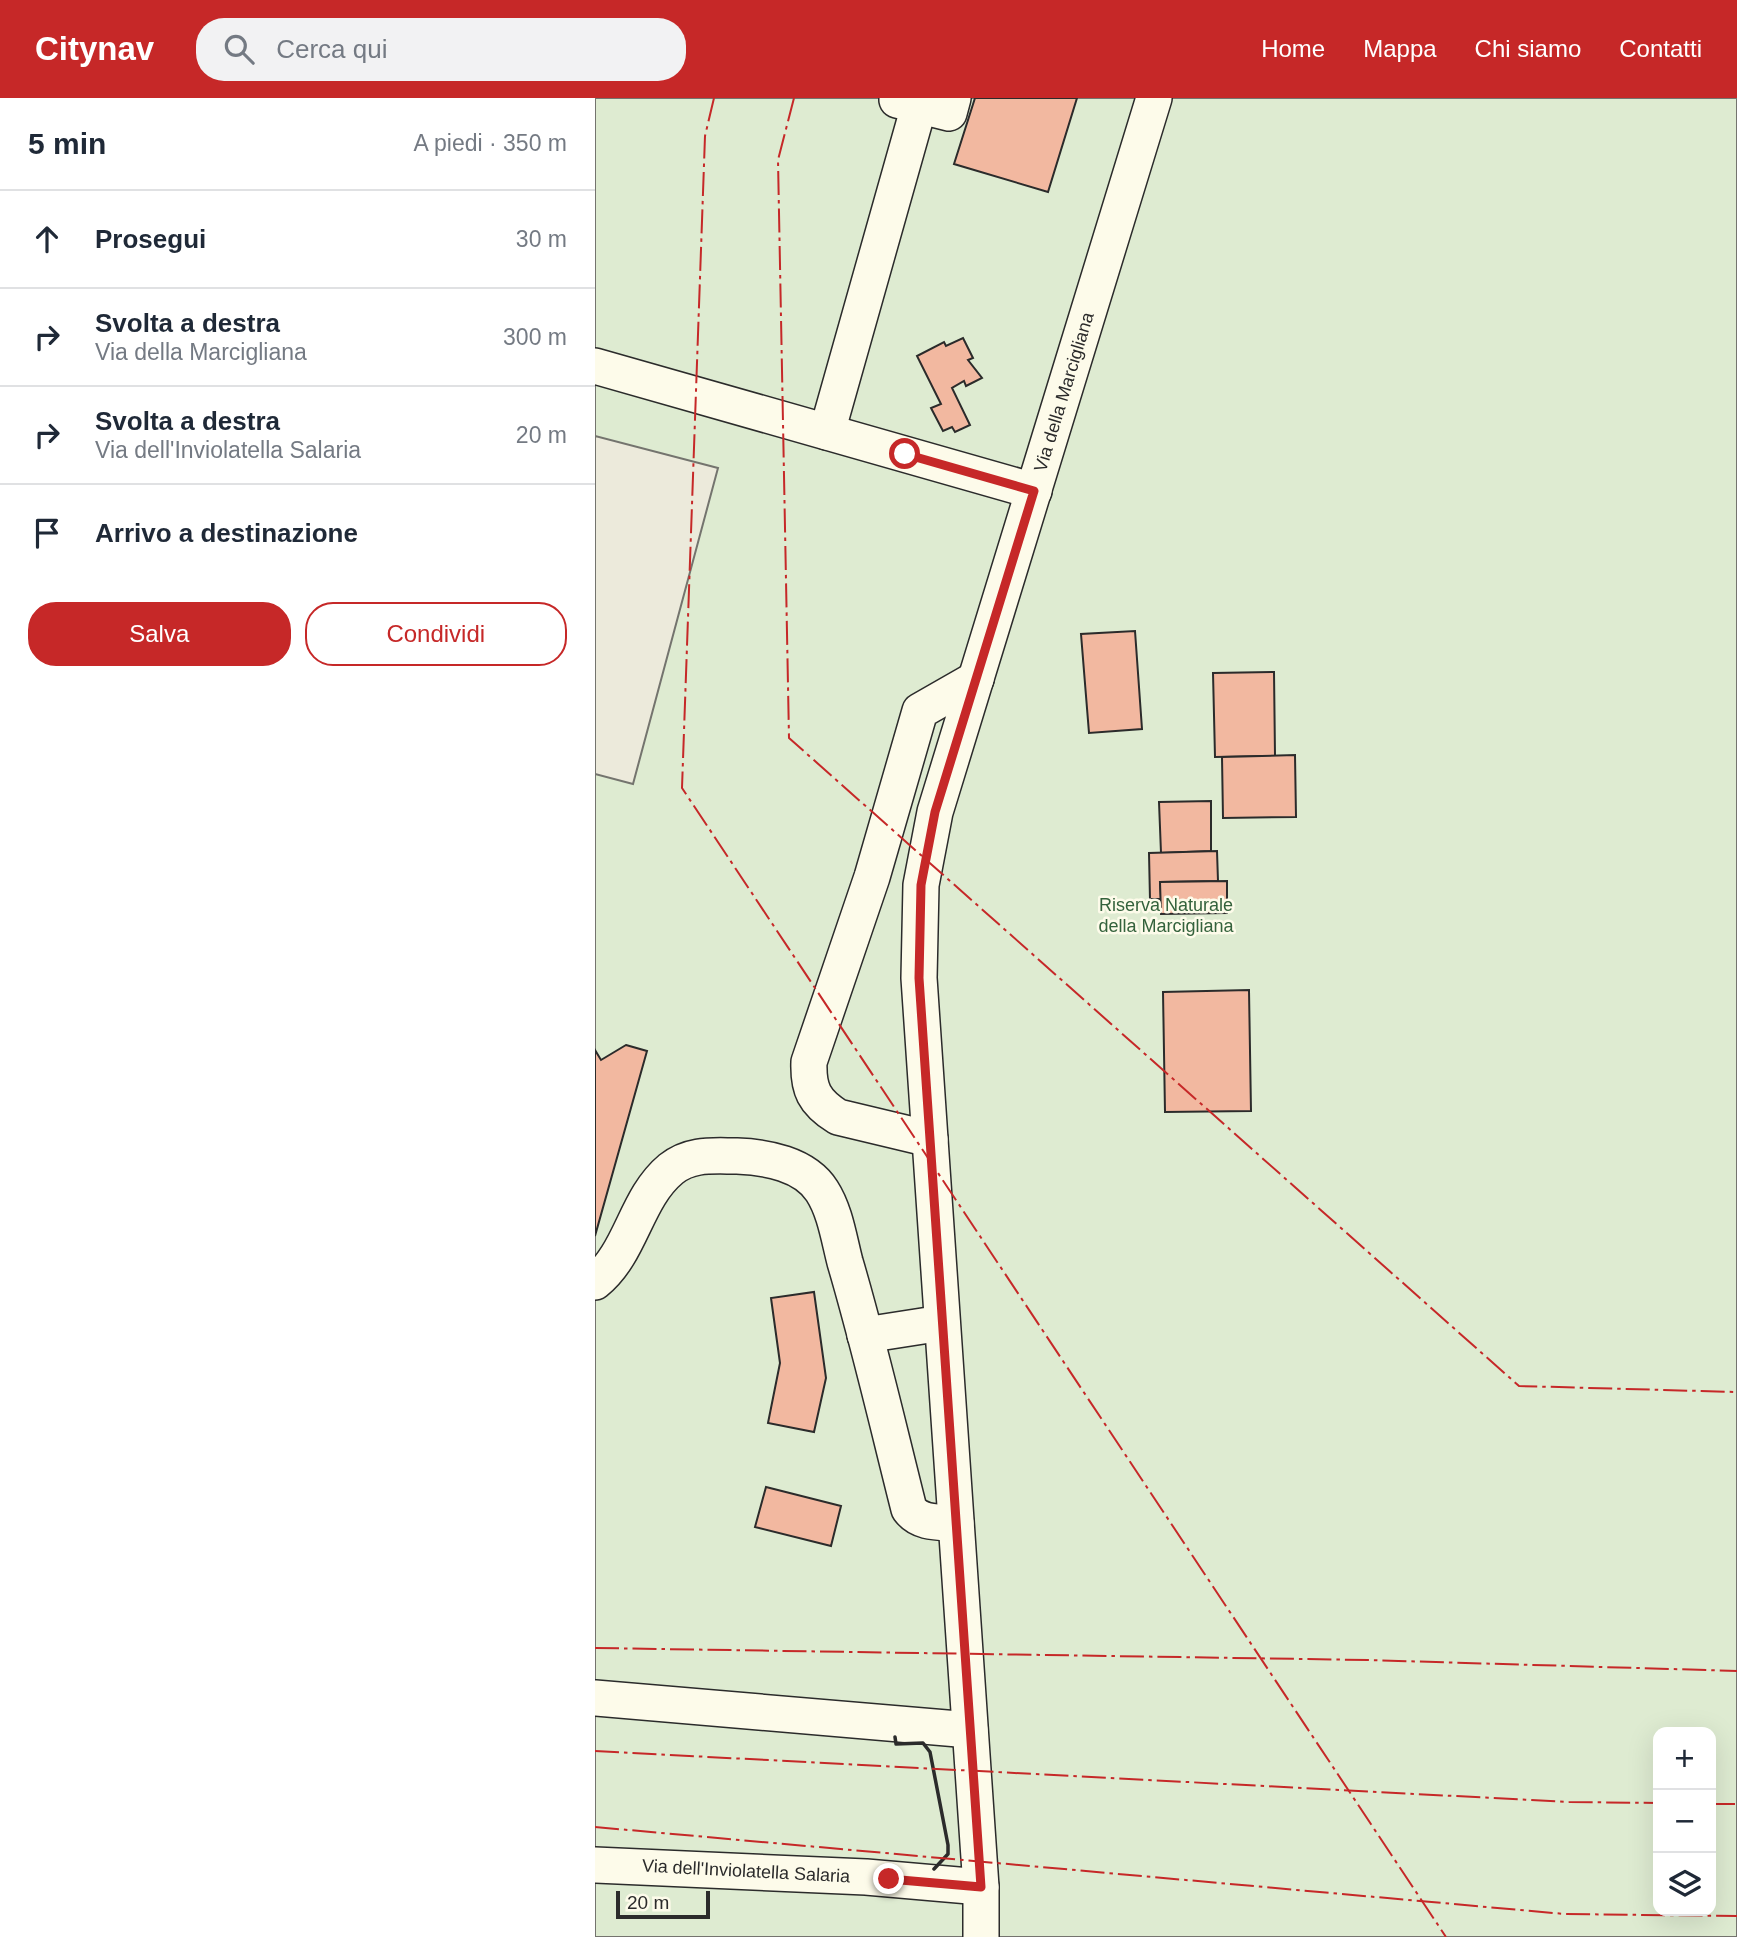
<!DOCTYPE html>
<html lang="it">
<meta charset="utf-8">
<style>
body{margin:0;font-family:Arial,sans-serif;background:#f2f2f3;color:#1f2937}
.controls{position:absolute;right:21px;bottom:21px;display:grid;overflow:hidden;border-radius:14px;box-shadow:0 7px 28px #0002}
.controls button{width:63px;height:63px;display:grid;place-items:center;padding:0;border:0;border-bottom:2px solid #e0e1e3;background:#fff;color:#1f2937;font:35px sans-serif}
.scale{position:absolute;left:21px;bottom:18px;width:94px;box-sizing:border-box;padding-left:7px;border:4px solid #2b2b2b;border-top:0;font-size:19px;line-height:24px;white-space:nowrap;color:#2b2b2b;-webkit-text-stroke:5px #fdfbea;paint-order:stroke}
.stop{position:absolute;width:21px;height:21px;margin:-16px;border:5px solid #c62828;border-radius:50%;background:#fff}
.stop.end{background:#c62828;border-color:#fff;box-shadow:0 2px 7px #0008}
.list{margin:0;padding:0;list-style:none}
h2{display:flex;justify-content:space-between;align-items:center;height:91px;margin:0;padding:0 28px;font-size:30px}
h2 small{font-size:23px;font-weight:400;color:#747a83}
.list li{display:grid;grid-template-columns:46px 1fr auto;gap:21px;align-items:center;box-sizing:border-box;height:98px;padding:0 28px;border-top:2px solid #e0e1e3}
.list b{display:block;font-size:26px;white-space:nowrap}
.list p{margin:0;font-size:23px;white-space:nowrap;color:#747a83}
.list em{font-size:23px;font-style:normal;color:#747a83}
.actions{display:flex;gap:14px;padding:21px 28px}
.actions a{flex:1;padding:16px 0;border:2px solid #c62828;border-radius:28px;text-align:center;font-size:24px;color:#c62828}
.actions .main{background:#c62828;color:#fff}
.icon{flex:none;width:38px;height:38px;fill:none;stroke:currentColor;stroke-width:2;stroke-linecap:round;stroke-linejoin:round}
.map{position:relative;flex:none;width:1142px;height:1839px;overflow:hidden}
header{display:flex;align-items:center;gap:42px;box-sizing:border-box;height:98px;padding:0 35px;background:#c62828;color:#fff}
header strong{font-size:33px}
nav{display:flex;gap:38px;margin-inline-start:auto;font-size:24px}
.search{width:490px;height:63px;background:#f2f2f3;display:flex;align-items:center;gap:18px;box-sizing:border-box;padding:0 24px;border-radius:28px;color:#747a83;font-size:26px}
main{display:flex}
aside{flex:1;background:#fff}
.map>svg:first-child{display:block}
</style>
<header>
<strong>Citynav</strong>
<div class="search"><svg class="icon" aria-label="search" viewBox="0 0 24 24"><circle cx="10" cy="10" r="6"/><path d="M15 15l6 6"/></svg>Cerca qui</div>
<nav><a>Home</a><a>Mappa</a><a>Chi siamo</a><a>Contatti</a></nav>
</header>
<main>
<aside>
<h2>5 min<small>A piedi · 350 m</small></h2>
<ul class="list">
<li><svg class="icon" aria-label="ahead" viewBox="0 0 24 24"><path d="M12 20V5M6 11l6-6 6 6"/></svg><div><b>Prosegui</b></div><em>30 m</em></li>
<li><svg class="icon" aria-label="right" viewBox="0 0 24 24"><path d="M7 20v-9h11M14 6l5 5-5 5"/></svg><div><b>Svolta a destra</b><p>Via della Marcigliana</p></div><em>300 m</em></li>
<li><svg class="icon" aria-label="right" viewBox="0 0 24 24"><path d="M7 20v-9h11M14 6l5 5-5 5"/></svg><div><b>Svolta a destra</b><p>Via dell'Inviolatella Salaria</p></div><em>20 m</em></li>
<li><svg class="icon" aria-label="arrive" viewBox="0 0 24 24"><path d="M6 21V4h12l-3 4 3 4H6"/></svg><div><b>Arrivo a destinazione</b></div></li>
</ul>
<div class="actions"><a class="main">Salva</a><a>Condividi</a></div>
</aside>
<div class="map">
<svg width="1142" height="1839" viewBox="0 0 1142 1839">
<rect width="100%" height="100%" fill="#fdfbea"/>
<path fill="#deebd1" stroke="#74746e" stroke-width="2" fill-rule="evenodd" d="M0,0H1142V1839H0ZM1063,1634H1116V1813H1063Z"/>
<path fill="#eceadb" stroke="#74746e" stroke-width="2" d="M0,338L123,370L38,686L0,676Z"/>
<g fill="#f2b8a0" stroke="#2b2b2b" stroke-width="2">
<path d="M380,0H482L453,94L359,66Z"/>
<path d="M368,240L378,260L373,262L387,280L371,288L369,283L357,290L375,327L360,334L357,329L348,333L336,310L346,306L322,258L349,244L351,248Z"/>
<path d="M540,533L547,631L494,635L486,536Z"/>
<path d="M679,574L680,658L620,659L618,575Z"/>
<path d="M700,657L701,719L628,720L627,659Z"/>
<path d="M616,703V753L566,755L564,704Z"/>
<path d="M622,753L623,783L565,784L566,801H555L554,755Z"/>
<path d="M632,783V815L566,816L565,784Z"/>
<path d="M654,892L656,1013L570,1014L568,894Z"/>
<path d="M31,947L52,953L0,1138V952L6,962Z"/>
<path d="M219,1194L231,1280L219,1334L173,1325L185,1265L176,1200Z"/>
<path d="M171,1389L246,1408L236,1448L160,1429Z"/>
</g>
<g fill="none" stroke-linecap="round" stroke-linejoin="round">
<defs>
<g id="minor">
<path d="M302,2L354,15L358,0"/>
<path d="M0,268L439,393"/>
<path d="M232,334L324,8"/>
<path d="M335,1041L243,1019C219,1004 213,991 214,964L277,779L325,613L381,581"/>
<path d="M0,1184C37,1154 40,1101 76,1071C96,1055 118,1058 142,1058C171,1059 210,1066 227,1093C240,1113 244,1141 250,1164C274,1245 293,1328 314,1411C325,1426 344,1424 361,1425"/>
<path d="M270,1237L347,1225"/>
<path d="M0,1600L375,1632"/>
<path d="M0,1767L271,1779L386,1789"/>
<path d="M386,1839V1789L324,880L326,787L340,714L559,0"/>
</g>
</defs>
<use href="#minor" stroke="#2b2b2b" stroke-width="38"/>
<use href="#minor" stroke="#fdfbea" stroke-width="35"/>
<path stroke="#2b2b2b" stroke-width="3.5" d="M300,1639L301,1646L328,1645L335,1654L353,1747V1756L339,1771"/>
<g stroke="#c62828" stroke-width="2" stroke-dasharray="24 5 3.5 5" stroke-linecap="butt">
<path d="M119,0L110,38L87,690L851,1839"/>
<path d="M199,0L183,62L194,640L924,1288L1142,1294"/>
<path d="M0,1550L773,1562L1142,1573"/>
<path d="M0,1653L974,1704L1063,1705"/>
<path d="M1116,1706H1142"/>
<path d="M0,1729L970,1816L1142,1818"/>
</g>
</g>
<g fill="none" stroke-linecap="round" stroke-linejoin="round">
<path stroke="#c62828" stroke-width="9" d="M294,1781L386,1789L324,880L326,787L340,714L439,393L310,356"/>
</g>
<g text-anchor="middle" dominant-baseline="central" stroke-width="5" stroke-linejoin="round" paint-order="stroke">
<g font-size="18" fill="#2b2b2b" stroke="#fdfbea">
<text transform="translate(469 294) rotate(-73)">Via della Marcigliana</text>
<text transform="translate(151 1773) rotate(3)">Via dell'Inviolatella Salaria</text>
</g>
<g font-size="18" fill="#34623c" stroke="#fdfbea">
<text x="571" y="807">Riserva Naturale<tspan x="571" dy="21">della Marcigliana</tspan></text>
</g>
</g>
</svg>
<div class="controls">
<button>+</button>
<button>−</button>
<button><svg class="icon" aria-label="layers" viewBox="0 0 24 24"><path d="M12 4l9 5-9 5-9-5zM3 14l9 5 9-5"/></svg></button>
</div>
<div class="scale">20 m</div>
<div class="stop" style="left:310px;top:356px"></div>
<div class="stop end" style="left:294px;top:1781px"></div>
</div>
</main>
